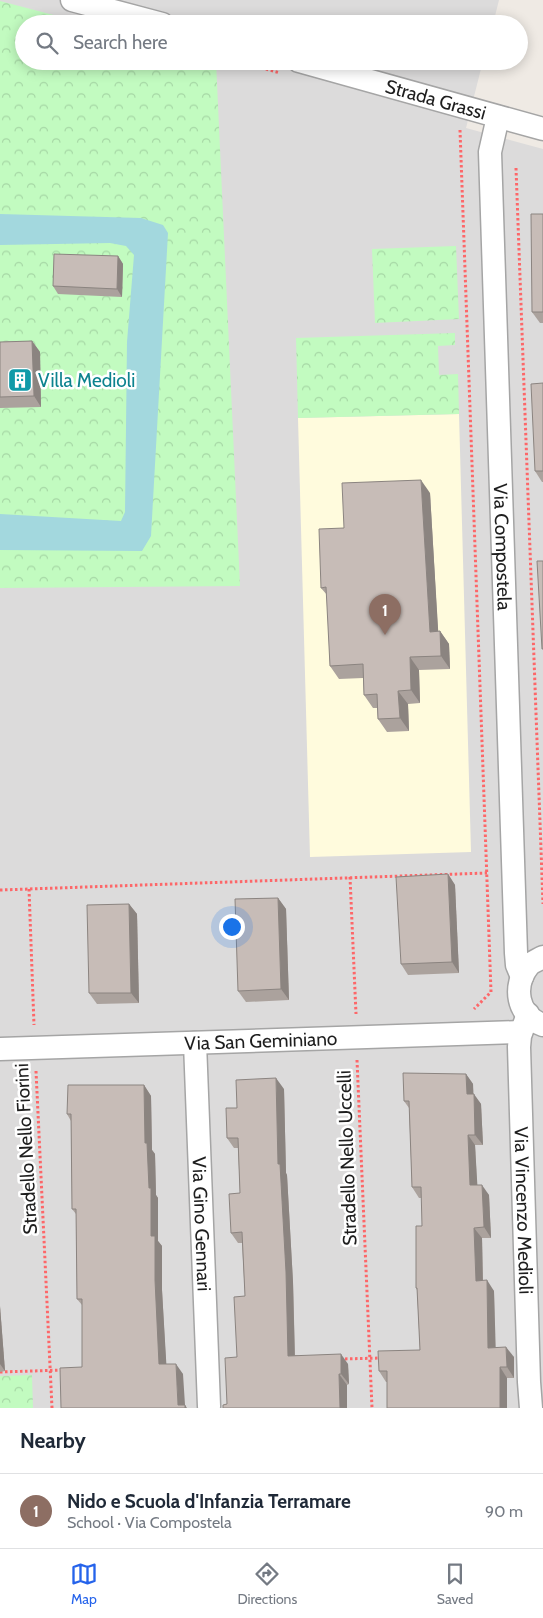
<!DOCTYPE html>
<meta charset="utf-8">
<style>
body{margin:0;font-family:Cabin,sans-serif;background:#f2f2f3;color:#1f2937}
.you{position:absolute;left:231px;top:926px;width:18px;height:18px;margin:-12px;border:4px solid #fff;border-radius:50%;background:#1a73e8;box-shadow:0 0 0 8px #1a73e833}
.badge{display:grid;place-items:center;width:32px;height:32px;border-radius:50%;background:#2563eb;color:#fff;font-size:16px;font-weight:700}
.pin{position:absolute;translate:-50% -41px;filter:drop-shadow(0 1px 2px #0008)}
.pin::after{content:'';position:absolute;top:26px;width:18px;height:15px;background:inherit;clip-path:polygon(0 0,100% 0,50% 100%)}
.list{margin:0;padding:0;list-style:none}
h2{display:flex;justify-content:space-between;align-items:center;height:65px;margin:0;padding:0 20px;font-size:21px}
h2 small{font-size:16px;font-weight:400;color:#747a83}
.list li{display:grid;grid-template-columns:32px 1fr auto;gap:15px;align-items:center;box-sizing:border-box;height:75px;padding:0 20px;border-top:1px solid #e0e1e3}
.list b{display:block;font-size:19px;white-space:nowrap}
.list p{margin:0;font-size:16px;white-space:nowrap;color:#747a83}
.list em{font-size:16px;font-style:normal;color:#747a83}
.icon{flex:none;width:28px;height:28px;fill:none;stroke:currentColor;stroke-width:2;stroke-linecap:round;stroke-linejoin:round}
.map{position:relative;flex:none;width:543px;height:1408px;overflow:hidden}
.search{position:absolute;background:#fff;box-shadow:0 2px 12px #0003;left:15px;right:15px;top:15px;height:55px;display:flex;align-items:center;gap:12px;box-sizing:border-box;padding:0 18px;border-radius:28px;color:#747a83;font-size:19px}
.sheet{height:140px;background:#fff}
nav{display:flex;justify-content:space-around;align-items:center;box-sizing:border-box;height:70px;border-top:1px solid #e0e1e3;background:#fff;font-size:14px;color:#747a83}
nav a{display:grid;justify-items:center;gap:2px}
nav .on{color:#2563eb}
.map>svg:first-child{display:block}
</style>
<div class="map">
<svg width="543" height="1408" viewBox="0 0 543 1408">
<defs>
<pattern id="park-crowns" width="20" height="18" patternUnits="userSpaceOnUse" patternTransform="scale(1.25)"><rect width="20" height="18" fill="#c2fbc0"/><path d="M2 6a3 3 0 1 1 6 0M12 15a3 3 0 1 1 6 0" fill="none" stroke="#a6d7a5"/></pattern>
</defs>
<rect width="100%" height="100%" fill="#efeae4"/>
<path fill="#dcdbdb" d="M0,0H499L493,24H24V61H483L466,128L543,149V1408H0Z"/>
<path fill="#fffbdd" d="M459,414L471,852L310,857L298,418Z"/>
<g fill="url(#park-crowns)">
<path d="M0,1L88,24H24V61H216L240,586L0,588Z"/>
<path d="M456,246L459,319L375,323L372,249Z"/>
<path d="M455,333V345L438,346L439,375L458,374L459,414L298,418L296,338Z"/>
<path d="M32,1375L33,1408H0V1376Z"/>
</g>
<path fill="#a3d8de" d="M0,214L141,218L163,225L168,233L151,536L142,551L0,550V514L121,521L125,512L127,342L134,255L126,246L110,243L0,245Z"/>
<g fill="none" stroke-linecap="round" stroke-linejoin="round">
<defs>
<g id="street">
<path d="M72,0L162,24"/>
<path id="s1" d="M299,61L543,129"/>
<path id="s2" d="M498,117L490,152L516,953L517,965L522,977"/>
<path d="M543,957C538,960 532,962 529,965C512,986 517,1016 543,1025"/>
<path id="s3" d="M528,1014L520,1036L519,1047L529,1382L531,1408"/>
<path id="s4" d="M195,1043L209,1406"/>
<path id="s5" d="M0,1049L521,1032"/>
</g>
</defs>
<use href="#street" stroke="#a5a5a5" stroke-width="25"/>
<g stroke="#fd6769" stroke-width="3" stroke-dasharray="2.5 2.5" stroke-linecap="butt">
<path d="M237,61L280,73"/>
<path d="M460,130L491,992L474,1009"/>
<path d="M516,168L543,904"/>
<path d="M350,877L356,1014"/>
<path d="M29,889L34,1025"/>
<path d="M0,890L487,873"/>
<path d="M357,1060L372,1408"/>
<path d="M36,1071L52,1408"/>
<path d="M340,1359L382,1358"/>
<path d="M0,1372L64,1370"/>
</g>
<use href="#street" stroke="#fff" stroke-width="22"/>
</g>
<g fill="#aba29d">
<path d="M543,214V323H540L532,312Z"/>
<path d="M118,256L123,264L122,297L58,294L53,286Z"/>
<path d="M32,341L40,352L41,407L0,408V342Z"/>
<path d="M543,383V482H542L535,471Z"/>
<path d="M430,493L438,631H440L449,644L450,669L419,670L420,703L408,704L409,731L387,732L378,719L377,708H373L364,695L363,678L339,679L330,666L327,595L321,588L344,528Z"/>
<path d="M448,874L455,885L459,973L408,975L401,964Z"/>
<path d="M278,898L286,909L289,1000L246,1002L238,991Z"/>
<path d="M129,904L137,914L139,1003L97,1004L89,993Z"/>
<path d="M466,1074L473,1084V1094L481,1104L483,1145H475L477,1185L489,1195L491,1238H482L483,1281L494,1291L495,1347L514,1357V1378H507V1408H387V1382H386L379,1371L420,1350L417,1290L416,1288L422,1226V1198H419L412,1187L409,1108L404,1101Z"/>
<path d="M144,1085L151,1096L152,1150L155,1154L156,1195L158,1198V1241L162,1246V1290L166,1364L183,1374L82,1367V1305L77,1299L76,1214L72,1209L71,1121L67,1114Z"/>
<path d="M284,1089L286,1173L287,1175L293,1282L295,1355L348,1364L349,1384L347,1385V1408H223L227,1404L237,1357L245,1296L242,1243H238L231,1233L240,1193L238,1148H234L227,1138L237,1108Z"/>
<path d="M0,1306L5,1371L0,1372Z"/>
</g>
<g fill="#8b8480">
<path d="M118,256L123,264L122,297L117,289Z"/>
<path d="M32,341L40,352L41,407L34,396Z"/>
<path d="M421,480L430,493L439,645L430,632Z"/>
<path d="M440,631L449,644L450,669L441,656Z"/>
<path d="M410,657L419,670L420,703L411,690Z"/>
<path d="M398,691L408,704L409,731L400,718Z"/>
<path d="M448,874L455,885L459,973L452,962Z"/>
<path d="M278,898L286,909L289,1000L281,989Z"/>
<path d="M129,904L137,914L139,1003L131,993Z"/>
<path d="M466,1074L473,1084L474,1104L467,1094Z"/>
<path d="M276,1078L284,1089L286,1173L287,1175L293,1282L295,1366L288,1356L278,1164Z"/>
<path d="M144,1085L151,1096L152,1150L155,1154L156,1195L158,1198V1241L162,1246V1290L167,1375L159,1364L151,1236L149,1188L145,1143Z"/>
<path d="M474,1094L481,1104L483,1145L475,1135Z"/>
<path d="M468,1135L475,1145L478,1196L470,1185Z"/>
<path d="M482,1185L489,1195L491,1238L484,1227Z"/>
<path d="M474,1228L482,1238L483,1291L476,1281Z"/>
<path d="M487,1280L494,1291L496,1358L488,1348Z"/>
<path d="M0,1306L5,1371L0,1364Z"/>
<path d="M506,1347L514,1357V1378L507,1367Z"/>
<path d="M341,1354L348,1364L349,1384L341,1374Z"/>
<path d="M176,1364L183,1374L185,1405L187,1408H180L178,1405Z"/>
<path d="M500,1367L507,1378V1408H500Z"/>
<path d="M339,1374L347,1385V1408H340Z"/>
</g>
<g fill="#c7bcb7" stroke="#8b8480">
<path d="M531,214H543V312H532Z"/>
<path d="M54,254L118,256L117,289L53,286Z"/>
<path d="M32,341L34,396L0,397V342Z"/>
<path d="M543,383V471H535L531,384Z"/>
<path d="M421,480L430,632L440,631L441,656L410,657L411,690L398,691L400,718L378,719L377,694L364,695L363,664L330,666L326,587L321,588L319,529L344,528L342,483Z"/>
<path d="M537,561H543V649H542Z"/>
<path d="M448,874L452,962L401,964L396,877Z"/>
<path d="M278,898L281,989L238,991L235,899Z"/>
<path d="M129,904L131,993H89L87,905Z"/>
<path d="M403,1073L466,1074L467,1094H474L475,1135H468L470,1185H482L484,1227L474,1228L476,1281L487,1280L488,1348L506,1347L507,1367H500V1408H387V1371H379L378,1351L420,1350L417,1288H416V1226H422L421,1187H412L409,1101H404Z"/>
<path d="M276,1078L278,1164H280L286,1272L288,1356L341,1354V1374H339L340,1408H223V1405L227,1404L225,1358L237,1357L234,1297L245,1296L242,1232L231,1233L229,1194L240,1193L238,1138H227L226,1108H237L236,1080Z"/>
<path d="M68,1085H144L145,1143H147L149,1188H151V1236H155V1280L159,1364H176L178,1405H185V1408H61L60,1368L82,1367V1299H77L76,1209H72L71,1114H67Z"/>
</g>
<defs>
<symbol id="building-square" viewBox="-11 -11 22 22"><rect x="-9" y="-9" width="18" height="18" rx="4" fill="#0f9aa8" stroke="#fff"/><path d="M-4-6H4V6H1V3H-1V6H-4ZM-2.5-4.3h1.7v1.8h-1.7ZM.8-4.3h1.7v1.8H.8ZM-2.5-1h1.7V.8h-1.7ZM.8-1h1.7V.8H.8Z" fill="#fff"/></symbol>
</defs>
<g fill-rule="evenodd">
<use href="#building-square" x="6" y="366" width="28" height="28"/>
</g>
<g text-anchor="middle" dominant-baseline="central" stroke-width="5" stroke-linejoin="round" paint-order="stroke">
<g font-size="19" fill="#1e1e1e" stroke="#fff">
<text stroke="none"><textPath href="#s1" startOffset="142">Strada Grassi</textPath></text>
<text stroke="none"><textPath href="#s2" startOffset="431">Via Compostela</textPath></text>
<text stroke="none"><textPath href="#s5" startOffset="261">Via San Geminiano</textPath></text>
<text transform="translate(26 1149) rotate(-93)">Stradello Nello Fiorini</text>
<text transform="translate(347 1158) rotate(-92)">Stradello Nello Uccelli</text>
<text stroke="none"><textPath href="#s3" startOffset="198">Via Vincenzo Medioli</textPath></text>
<text stroke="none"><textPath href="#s4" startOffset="181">Via Gino Gennari</textPath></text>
</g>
<g font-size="19" fill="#0d838f" stroke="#fff" text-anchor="start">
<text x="38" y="380">Villa Medioli</text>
</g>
</g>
</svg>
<div class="you"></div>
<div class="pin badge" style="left:385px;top:635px;background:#8d6e63">1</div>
<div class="search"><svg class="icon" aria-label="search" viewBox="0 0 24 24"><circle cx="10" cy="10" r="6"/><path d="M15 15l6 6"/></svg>Search here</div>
</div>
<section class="sheet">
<h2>Nearby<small></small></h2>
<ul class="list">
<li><span class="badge" style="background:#8d6e63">1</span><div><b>Nido e Scuola d'Infanzia Terramare</b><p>School · Via Compostela</p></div><em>90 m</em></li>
</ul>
</section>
<nav>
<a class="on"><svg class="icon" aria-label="map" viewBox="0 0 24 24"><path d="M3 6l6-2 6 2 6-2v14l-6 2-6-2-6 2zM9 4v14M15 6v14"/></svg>Map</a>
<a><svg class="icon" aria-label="directions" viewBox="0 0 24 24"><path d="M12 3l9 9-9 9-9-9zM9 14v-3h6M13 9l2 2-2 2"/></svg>Directions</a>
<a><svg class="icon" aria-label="saved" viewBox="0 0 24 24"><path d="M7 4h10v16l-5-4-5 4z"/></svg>Saved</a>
</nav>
